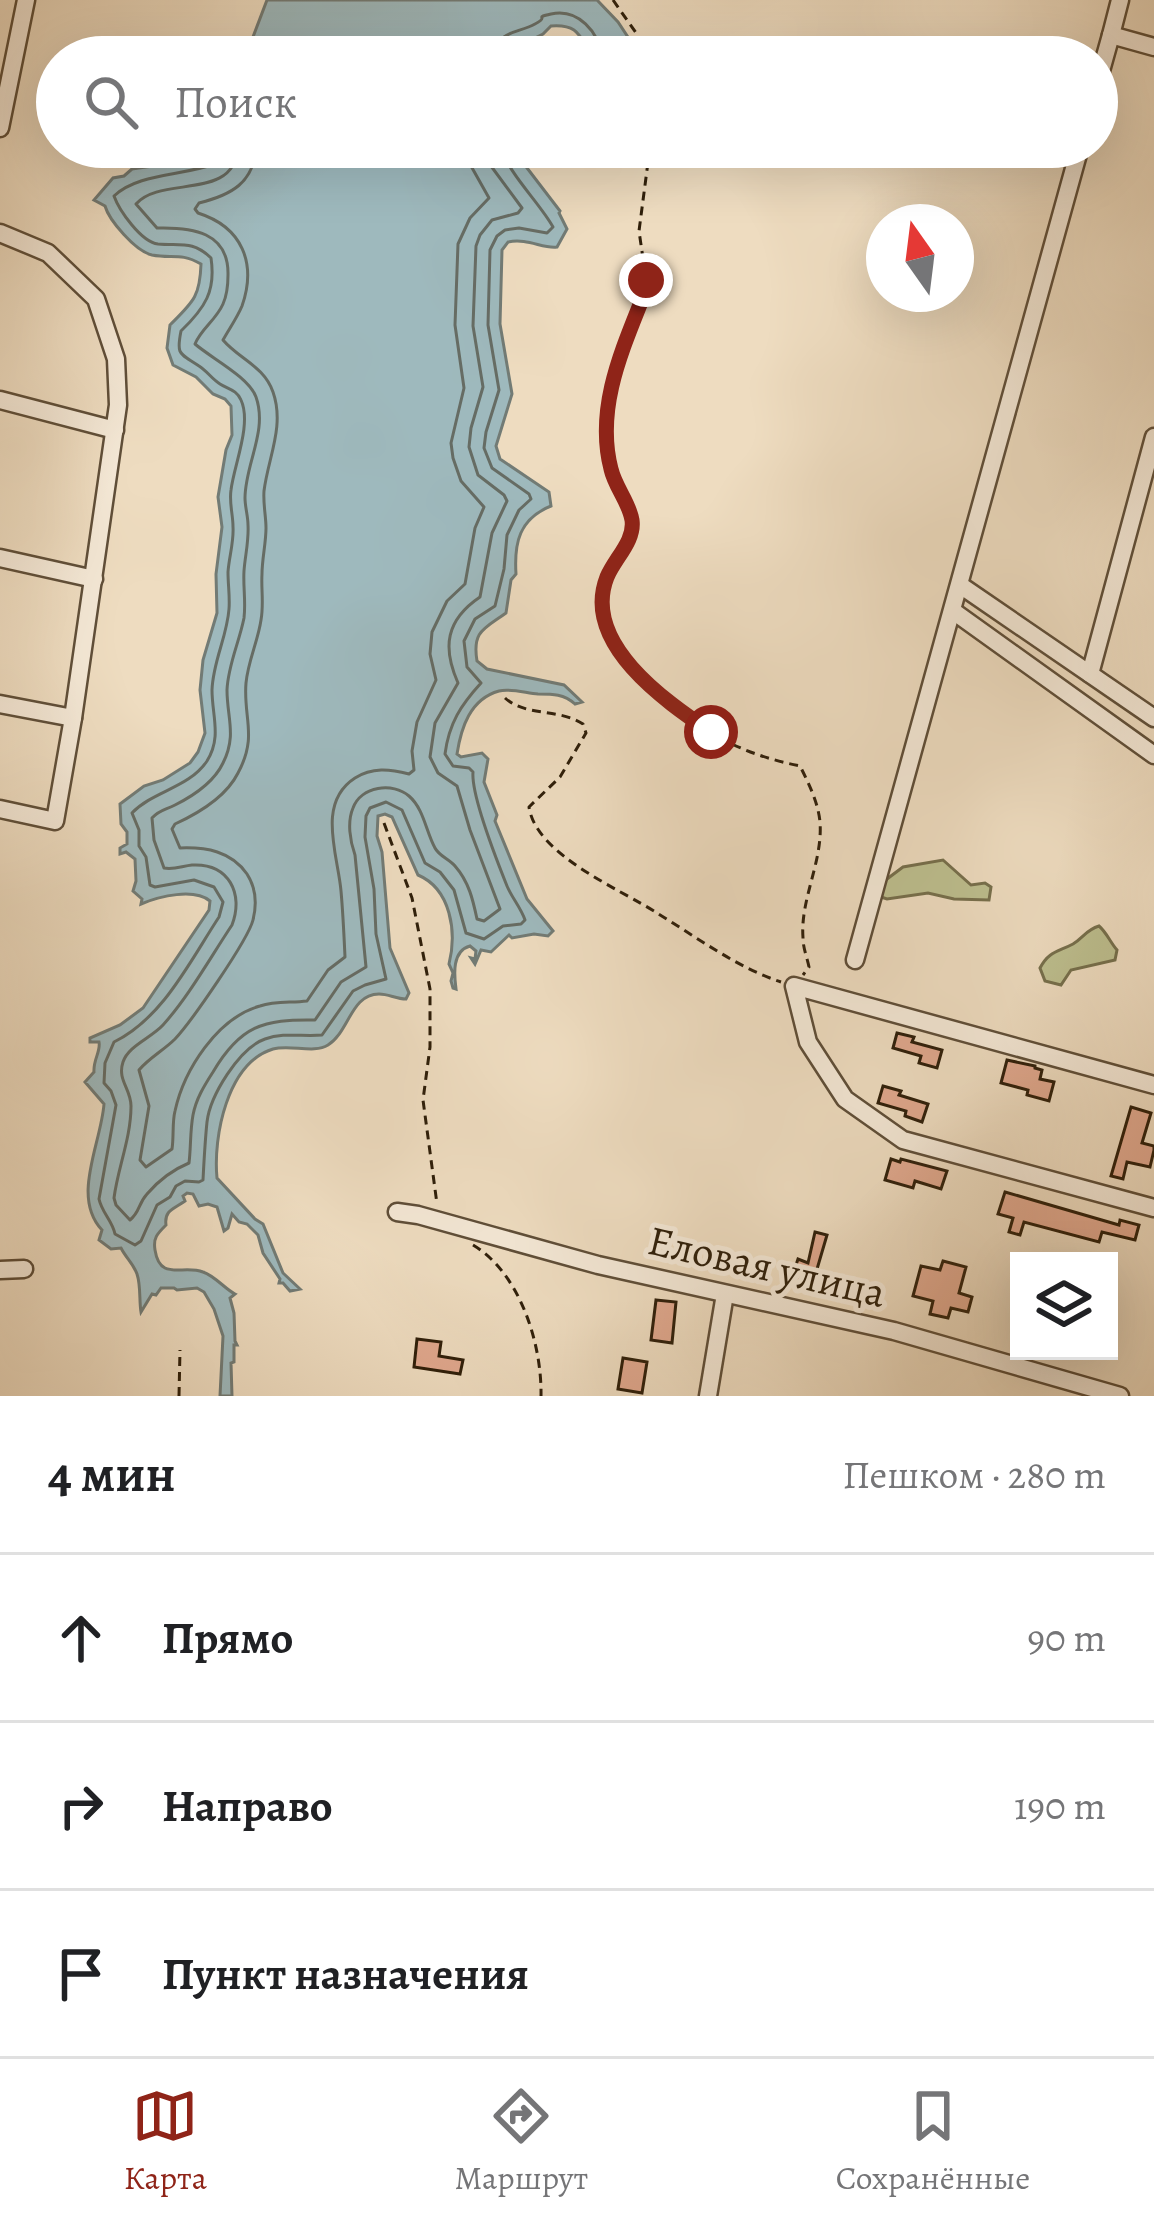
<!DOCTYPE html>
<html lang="ru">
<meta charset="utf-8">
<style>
body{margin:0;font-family:Alegreya,serif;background:#f2f2f2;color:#202124}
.controls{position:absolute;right:36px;bottom:36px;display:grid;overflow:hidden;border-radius:0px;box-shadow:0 12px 48px #0002}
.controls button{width:108px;height:108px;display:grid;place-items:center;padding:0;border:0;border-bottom:3px solid #e0e0e0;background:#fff;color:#202124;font:60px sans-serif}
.compass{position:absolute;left:866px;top:204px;width:108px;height:108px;border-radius:50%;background:#fff;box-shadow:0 12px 48px #0002;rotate:346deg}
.stop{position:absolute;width:36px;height:36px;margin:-27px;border:9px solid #8f2418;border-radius:50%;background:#fff}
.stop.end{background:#8f2418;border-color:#fff;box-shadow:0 3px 12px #0008}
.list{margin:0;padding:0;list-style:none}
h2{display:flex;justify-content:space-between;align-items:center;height:156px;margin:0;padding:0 48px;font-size:51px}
h2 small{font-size:39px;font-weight:400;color:#757577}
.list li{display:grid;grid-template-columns:78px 1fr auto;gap:36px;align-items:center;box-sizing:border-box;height:168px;padding:0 48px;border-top:3px solid #e0e0e0}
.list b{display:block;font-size:45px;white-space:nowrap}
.list em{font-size:39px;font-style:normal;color:#757577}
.icon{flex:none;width:66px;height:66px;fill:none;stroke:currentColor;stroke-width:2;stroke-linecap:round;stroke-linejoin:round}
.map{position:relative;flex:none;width:1154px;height:1396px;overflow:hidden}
.search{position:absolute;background:#fff;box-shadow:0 12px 48px #0002;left:36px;right:36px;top:36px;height:132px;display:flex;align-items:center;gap:30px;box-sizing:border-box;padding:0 42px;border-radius:66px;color:#757577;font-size:45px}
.sheet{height:660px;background:#fff}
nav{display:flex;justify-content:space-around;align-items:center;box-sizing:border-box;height:168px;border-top:3px solid #e0e0e0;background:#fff;font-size:33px;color:#757577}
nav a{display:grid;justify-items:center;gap:6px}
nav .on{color:#8f2418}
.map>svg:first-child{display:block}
</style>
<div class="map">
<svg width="1154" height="1396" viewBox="0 0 1154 1396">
<rect width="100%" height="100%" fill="#eedcc0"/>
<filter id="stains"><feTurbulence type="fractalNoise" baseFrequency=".00167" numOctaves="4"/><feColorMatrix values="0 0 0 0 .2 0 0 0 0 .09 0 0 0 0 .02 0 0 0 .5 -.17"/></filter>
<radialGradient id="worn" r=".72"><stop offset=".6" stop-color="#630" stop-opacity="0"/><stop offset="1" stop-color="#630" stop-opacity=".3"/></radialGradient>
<g fill="#bdbf8f" stroke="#766f4c" stroke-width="3">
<path d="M943,860L971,885L985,883L991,887L989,900L954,899L928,893L887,899L881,897L879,885L903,867Z"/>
<path d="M1099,926C1107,933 1110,942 1117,950L1115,960L1071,970L1061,985L1045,981L1040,968C1049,951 1058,952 1073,944C1084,937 1086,930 1099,926Z"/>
</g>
<g fill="#9eb9bd" stroke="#727b75" stroke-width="3">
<path d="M267,0H597L618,22L641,57H593C579,36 579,24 551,26L543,34L531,40L526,38L502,57H249L253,37Z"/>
<path d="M234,147H511L560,211L559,213L567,229L557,247C543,249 528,238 508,242L502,250L500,324L512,394L496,446L500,459L549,492L551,506C519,519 514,543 516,574L511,580L506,613C484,629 472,631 477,661L487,669L564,685L582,702L575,704C564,694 553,694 538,694C526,693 510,688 499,691C470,699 461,728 457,754L461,757L482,753L488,759L484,782L497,815L495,821L527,899L553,931L548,936L534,934L512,938L509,935L491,952L481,950L475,964L471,958L475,959L476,951L470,946C452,951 454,974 456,989L453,988L451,981L453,973L449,964C457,932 451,889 418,875L392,817L385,814L378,816L377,836L382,852L390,948L409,993L406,999C396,999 389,994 379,994C351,994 349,1032 328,1045C314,1054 290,1044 273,1049C227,1063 213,1137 217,1178L255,1219L263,1224L283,1273L300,1289L290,1291L283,1283H279L280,1279L263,1253L258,1235L247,1224L239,1222L232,1214L228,1228L224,1231L217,1207L208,1204L199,1206L193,1194L187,1193L183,1196L185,1201C174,1209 164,1210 166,1225C157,1234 153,1238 155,1250C160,1282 183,1264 203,1272C215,1276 225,1289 235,1294L230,1298L234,1313L235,1341L237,1345H234V1362L231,1363L232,1396H220L223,1336L214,1309L204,1292L197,1288L177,1290L174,1288H161L156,1295L152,1294L141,1312C139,1300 141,1286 137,1274C133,1263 126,1258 121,1248L111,1249L99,1240L102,1230C71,1197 101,1144 104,1104L85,1082L94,1072C93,1060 101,1051 99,1042H90V1038L120,1025L143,1008L209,910L210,901C194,888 160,896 141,904L142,899L133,891L136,881L135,859L126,852L120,854V848L127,844V832L121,824L120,804L144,786L163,780L190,763L198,752L205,733L200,690L203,660L217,613L216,574L222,527L218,497L226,450L232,435L231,406L225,399L213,394L196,377L173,365L167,348L170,325C193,302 200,297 201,264C180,252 172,259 152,255C135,251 109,220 105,206L94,200L113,178L124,176L132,169L173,163Z"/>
</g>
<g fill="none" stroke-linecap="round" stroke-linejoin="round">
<g stroke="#666c64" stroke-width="3">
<path d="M494,57C498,29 517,34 535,24C551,16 532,18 551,14C578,8 599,32 602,57"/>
<path d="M223,147L221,158L214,164C183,176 138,173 114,196C119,210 141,242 158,244C180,246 193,240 211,258C216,291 205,308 181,331C176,356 180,353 199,366C207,371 212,379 220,384C228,389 237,390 241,400C252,424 234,465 231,490C229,503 233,514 233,527C234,542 229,557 228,572C228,585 230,597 229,609C227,637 213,661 212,690C212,716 222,737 207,761C189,788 153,791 132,813L139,830V846L146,857L150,885L155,887L194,880L214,887L223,902L219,917C190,961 163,1018 114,1042L105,1063L104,1083L111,1091L116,1105L99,1199C102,1213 112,1220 115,1234L135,1245L141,1241L157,1205L170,1197L176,1186L185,1181L199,1182L203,1180C204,1161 205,1141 207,1122C210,1096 239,1048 265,1039C284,1032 303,1037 322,1035L353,991L365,985L386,979L376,934L374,889L365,837L366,816L370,808L386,802L402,810L425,863L440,872L454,890L466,933L484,939L503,926L521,924L525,920C521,908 512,898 507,886C497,861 471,795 473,772L469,768L453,766L445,754C449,723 461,705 481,683L467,667L464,641L475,619L495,606L504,569L507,535L519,510L531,499L529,494L492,468L484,448L486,432L499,390L488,325L490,250L497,236L505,230L519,228L547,233L553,227C540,203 505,170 502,147"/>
<path d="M238,147C235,202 161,175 136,204L157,228C192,227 229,232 228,275C228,285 227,295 223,304C216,320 201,329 195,344C211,358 249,377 256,397C268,431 245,464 245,498C245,507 248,516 248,525C249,541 245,556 244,571C243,587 246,602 244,618C239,643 228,665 227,690C227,718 237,735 223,763C214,782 193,796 175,805C165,810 159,810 152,818L154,840L164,868C174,870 182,866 192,865C229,863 244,894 232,925C210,958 189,996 163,1025C151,1038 128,1046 123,1062C117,1080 131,1089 131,1106C131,1138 118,1167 114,1198L116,1205L130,1220C140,1212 138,1204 147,1194C159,1180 172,1170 189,1163C191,1147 190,1131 193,1115C196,1099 204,1086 213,1072C240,1026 263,1019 315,1020L341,982L366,967L355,855C350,841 347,822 353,808C361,786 393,782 409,796C424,809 426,832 435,848C439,856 449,859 455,866C469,882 473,900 477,919L484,921L500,909L470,830L457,786L438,773L430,757L435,723L458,683C442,647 446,620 480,597L492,533L507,501L504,495L478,475L469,447L471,428L483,387L473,326L476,246L480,235L492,220L518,213L522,208L491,166L486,147"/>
<path d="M256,147C254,183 231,195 199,203L195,209L198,213C242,227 257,263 242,306C237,318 229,329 223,340C239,359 264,366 273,392C285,426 268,458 264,491C263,504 266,516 266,528C266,543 262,559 262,574C261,589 264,604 261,620C258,641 248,661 246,683C243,718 258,736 238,773C226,797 199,813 175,824L172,829L180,848C206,847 231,851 247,874C256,888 257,904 253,920C248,940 191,1022 175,1039C164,1050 149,1058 139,1070L149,1106L140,1160L146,1167L172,1149C174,1136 172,1123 175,1111C184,1070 217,1018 260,1006C275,1001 291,1003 307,1001L328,970L345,957C344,935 343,913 341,891C338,855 316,803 355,778C372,767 390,769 409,774L414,770L412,751L417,722L436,680L430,654L432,632L447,601L465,584L475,528L484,507L461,481L453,458L451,443L464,388L455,325L458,244L470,218L489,198L471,166L468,147"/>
</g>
</g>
<g fill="#e0a88e" stroke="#2f1f0a" stroke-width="3">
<path d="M897,1033L914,1037L912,1042L942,1050L937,1068L919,1063L921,1056L893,1048Z"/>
<path d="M1007,1060L1035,1066V1068L1042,1070L1040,1079L1054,1082L1049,1101L1027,1095L1028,1090L1001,1083Z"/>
<path d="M883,1086L901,1091L899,1095L928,1104L922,1122L905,1116L906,1111L878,1103Z"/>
<path d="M1131,1107L1151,1113L1142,1143L1154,1146V1150L1150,1167L1127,1162L1123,1179L1111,1176Z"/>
<path d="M891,1159L900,1162L901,1159L947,1171L941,1189L915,1181L913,1188L885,1180Z"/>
<path d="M1005,1192L1119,1225L1120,1220L1139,1225L1135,1240L1102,1232L1099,1242L1024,1222L1020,1235L1009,1232L1013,1218L998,1214Z"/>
<path d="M815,1232L827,1235L810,1293L795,1288L796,1285L790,1283L798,1259L808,1263Z"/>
<path d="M943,1261L966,1267L959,1293L972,1297L968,1312L951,1308L948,1318L930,1314L933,1301L913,1296L921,1266L940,1270Z"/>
<path d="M656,1300L676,1302L672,1343L651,1340Z"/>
<path d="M417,1339L441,1342L439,1356L463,1360L460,1374L414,1367Z"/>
<path d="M623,1358L647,1362L642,1393L618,1389Z"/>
</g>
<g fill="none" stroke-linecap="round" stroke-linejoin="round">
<defs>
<g id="minor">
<path d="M1120,0L1111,35L1154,47"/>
<path d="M1097,85L1111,35"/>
<path d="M0,128L26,0"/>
<path d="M0,233L48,253L96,299L116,359L118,405L73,718L0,704"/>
<path d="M0,400L115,430"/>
<path d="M0,558L94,579"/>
<path d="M960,585L1154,718"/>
<path d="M953,611L1154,755"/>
<path d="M1090,674L1154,437"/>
<path d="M0,809L55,821L73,718"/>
<path d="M855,960L1080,147"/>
<path d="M1154,1085L794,986L808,1042L845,1099L903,1140L1154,1208"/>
<path d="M397,1212L418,1215L598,1265L894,1331L1120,1396"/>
<path d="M0,1270L24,1269"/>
<path d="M708,1396L725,1294"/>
</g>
</defs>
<use href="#minor" stroke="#5f4e38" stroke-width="21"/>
<g stroke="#2f1f0a" stroke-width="3" stroke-dasharray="9 6" stroke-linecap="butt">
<path d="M613,0L653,57"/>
<path d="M650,147L639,231L646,279L645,292C623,347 594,408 611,470C616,487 630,503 632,521C636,545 600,573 602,606C606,662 683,720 730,743C752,754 776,761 800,766C809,784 818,802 820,822C823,862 800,899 803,938C803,948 807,957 809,967L803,975"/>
<path d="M505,698C526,717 559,708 583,724L586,733L560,777L529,807C536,855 620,889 657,913C698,938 736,967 781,982"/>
<path d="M384,823L412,898L430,989V1047L423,1100L437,1204"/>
<path d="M473,1245C520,1273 542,1344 541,1396"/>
<path d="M179,1396L180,1350"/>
</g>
<use href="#minor" stroke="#f4e8d6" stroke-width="16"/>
</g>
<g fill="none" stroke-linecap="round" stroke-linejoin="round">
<path stroke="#8f2418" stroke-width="15" d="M646,280L645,292C623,348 595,407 611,469C615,487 629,502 632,520C635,541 615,558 607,577C581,643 665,701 711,732"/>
</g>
<g text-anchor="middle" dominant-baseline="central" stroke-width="10" stroke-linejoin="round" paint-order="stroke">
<g font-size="42" fill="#2f1f0a" stroke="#f4e8d6">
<text transform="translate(767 1266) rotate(13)">Еловая улица</text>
</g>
</g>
<rect width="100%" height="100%" filter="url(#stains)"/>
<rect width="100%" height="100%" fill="url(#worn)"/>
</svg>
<div class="controls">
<button><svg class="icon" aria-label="layers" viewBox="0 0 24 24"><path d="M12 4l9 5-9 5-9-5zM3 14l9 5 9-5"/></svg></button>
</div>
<svg class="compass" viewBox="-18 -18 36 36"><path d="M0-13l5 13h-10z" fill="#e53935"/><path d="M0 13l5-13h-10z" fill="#757577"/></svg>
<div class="stop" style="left:711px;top:732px"></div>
<div class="stop end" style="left:646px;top:280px"></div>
<div class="search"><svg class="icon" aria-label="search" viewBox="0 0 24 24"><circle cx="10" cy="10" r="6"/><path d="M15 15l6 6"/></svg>Поиск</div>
</div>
<section class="sheet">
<h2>4 мин<small>Пешком · 280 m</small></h2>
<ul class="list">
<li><svg class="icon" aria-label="ahead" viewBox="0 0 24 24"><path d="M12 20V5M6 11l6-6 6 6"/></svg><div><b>Прямо</b></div><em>90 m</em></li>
<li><svg class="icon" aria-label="right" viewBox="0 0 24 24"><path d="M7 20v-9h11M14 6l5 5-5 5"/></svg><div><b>Направо</b></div><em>190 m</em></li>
<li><svg class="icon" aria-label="arrive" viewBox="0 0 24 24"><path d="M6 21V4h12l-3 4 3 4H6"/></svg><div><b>Пункт назначения</b></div></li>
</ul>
</section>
<nav>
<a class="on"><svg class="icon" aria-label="map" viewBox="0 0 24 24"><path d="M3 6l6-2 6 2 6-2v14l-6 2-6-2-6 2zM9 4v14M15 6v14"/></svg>Карта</a>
<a><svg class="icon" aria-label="directions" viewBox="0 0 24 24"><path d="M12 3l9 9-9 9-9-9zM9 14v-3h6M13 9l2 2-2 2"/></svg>Маршрут</a>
<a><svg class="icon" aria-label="saved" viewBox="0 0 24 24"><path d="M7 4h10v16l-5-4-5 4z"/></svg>Сохранённые</a>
</nav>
